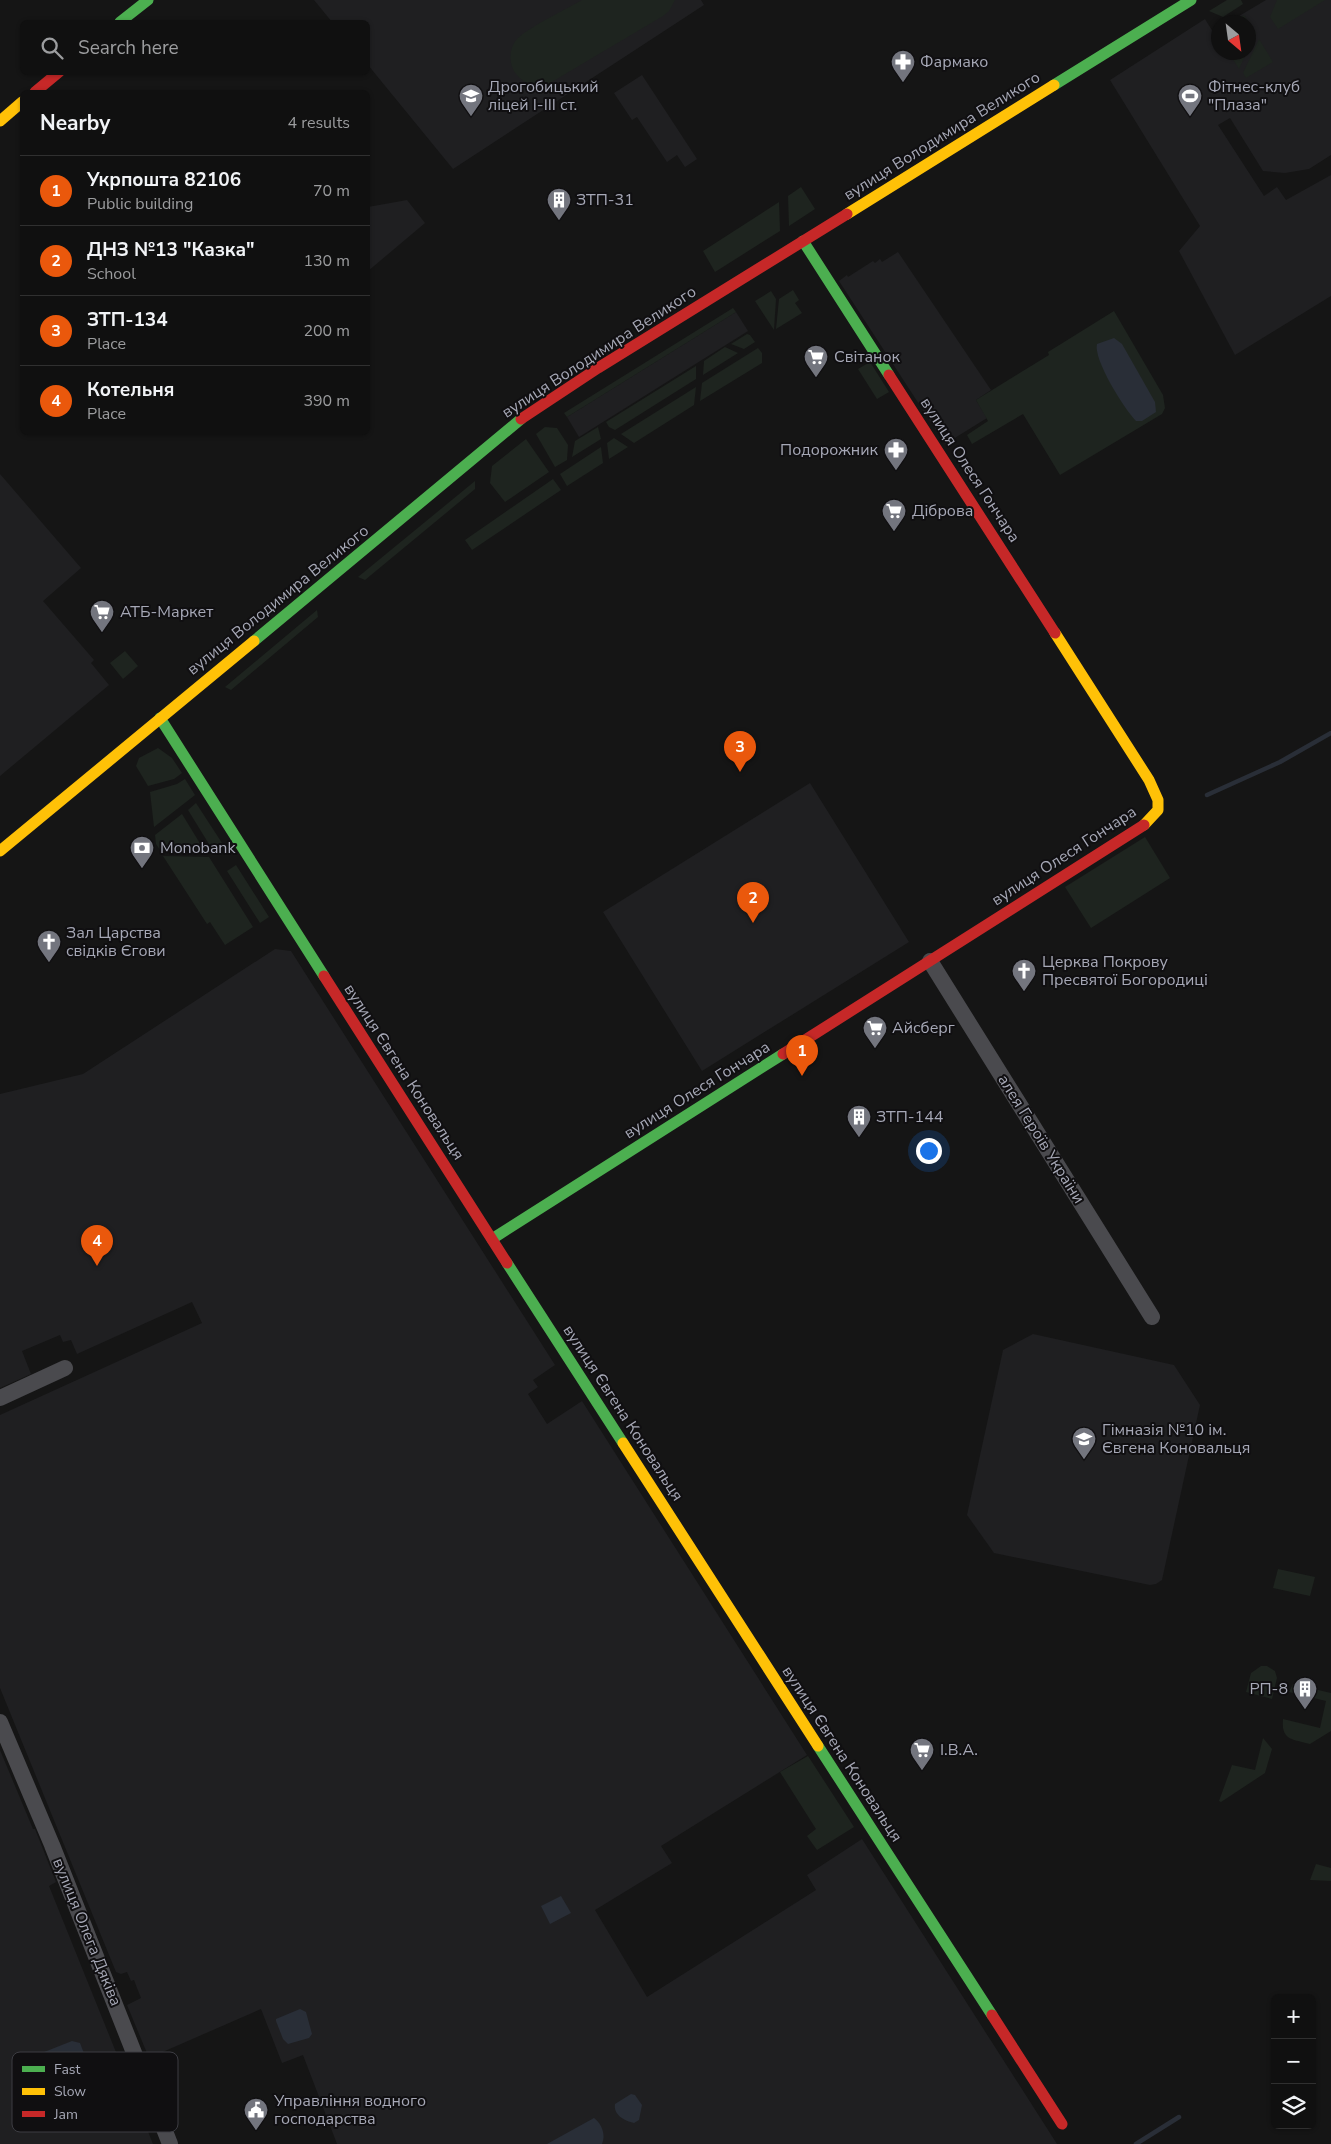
<!DOCTYPE html>
<meta charset="utf-8">
<style>
body{margin:0;font-family:"Nunito Sans",sans-serif;background:#191919;color:#f1f3f6}
.controls{position:absolute;right:15px;bottom:15px;display:grid;overflow:hidden;border-radius:8px;box-shadow:0 1px 4px #0004}
.controls button{width:45px;height:45px;display:grid;place-items:center;padding:0;border:0;border-bottom:1px solid #303030;background:#101010;color:#f1f3f6;font:25px sans-serif}
.compass{position:absolute;left:1211px;top:15px;width:45px;height:45px;border-radius:50%;background:#101010;box-shadow:0 1px 4px #0004;rotate:151deg}
.you{position:absolute;left:928px;top:1150px;width:18px;height:18px;margin:-12px;border:4px solid #fff;border-radius:50%;background:#1a73e8;box-shadow:0 0 0 8px #1a73e833}
.badge{display:grid;place-items:center;width:32px;height:32px;border-radius:50%;background:#ea580c;color:#fff;font-size:16px;font-weight:700}
.pin{position:absolute;translate:-50% -41px;filter:drop-shadow(0 1px 2px #0008)}
.pin::after{content:'';position:absolute;top:26px;width:18px;height:15px;background:inherit;clip-path:polygon(0 0,100% 0,50% 100%)}
.list{margin:0;padding:0;list-style:none}
h2{display:flex;justify-content:space-between;align-items:center;height:65px;margin:0;padding:0 20px;font-size:21px}
h2 small{font-size:16px;font-weight:400;color:#9c9d9f}
.list li{display:grid;grid-template-columns:32px 1fr auto;gap:15px;align-items:center;box-sizing:border-box;height:70px;padding:0 20px;border-top:1px solid #303030}
.list b{display:block;font-size:19px;white-space:nowrap}
.list p{margin:0;font-size:16px;white-space:nowrap;color:#9c9d9f}
.list em{font-size:16px;font-style:normal;color:#9c9d9f}
.icon{flex:none;width:28px;height:28px;fill:none;stroke:currentColor;stroke-width:2;stroke-linecap:round;stroke-linejoin:round}
.map{position:relative;flex:none;width:1331px;height:2144px;overflow:hidden}
.search{position:absolute;background:#101010;box-shadow:0 1px 4px #0004;left:20px;top:20px;width:350px;height:55px;display:flex;align-items:center;gap:12px;box-sizing:border-box;padding:0 18px;border-radius:8px;color:#9c9d9f;font-size:19px}
.panel{position:absolute;background:#101010;box-shadow:0 1px 4px #0004;left:20px;top:90px;width:350px;height:345px;border-radius:8px}
.map>svg:first-child{display:block}
</style>
<div class="map">
<svg width="1331" height="2144" viewBox="0 0 1331 2144">
<rect width="100%" height="100%" fill="#151515"/>
<g fill="#1f1f21">
<path d="M314,0H701L704,5L453,169L368,65V22H332Z"/>
<path d="M1266,0H1331V155L1309,169L1285,173L1263,171L1230,118L1218,125L1264,196L1277,187L1286,200L1331,175V296L1235,355L1179,251L1200,226L1110,80L1205,19L1213,32L1218,29V52H1248V22H1229Z"/>
<path d="M642,75L697,159L685,167L677,155L667,162L637,117L632,120L614,93Z"/>
<path d="M407,200L425,223L368,271V207Z"/>
<path d="M898,252L991,390L976,400L987,418L945,444L839,281L847,275L848,277L873,261L875,263L880,259L882,262Z"/>
<path d="M736,312L748,331L579,437L567,417Z"/>
<path d="M0,474L81,568L43,601L94,660L91,663L109,685L0,776Z"/>
<path d="M810,783L909,942L702,1071L603,912Z"/>
<path d="M275,949L291,951L555,1365L533,1380L538,1387L528,1394L547,1424L582,1401L807,1755L661,1846L672,1863L595,1910L647,1997L816,1890L807,1875L862,1839L1057,2144H337L303,2055L282,2063L261,2009L149,2058L127,2005L141,1998L137,1988L134,1980L131,1981L127,1972L121,1974L116,1972L0,1688V1415L202,1323L192,1302L77,1354L71,1340L63,1342L60,1335L22,1351L31,1374L0,1388V1094L83,1074Z"/>
<path d="M1033,1334L1174,1365L1200,1405L1162,1580L1156,1584L1150,1585L994,1553L967,1515L1003,1350Z"/>
<path d="M0,1750L33,1829H35L56,1882L49,1886L153,2144H0Z"/>
</g>
<g fill="#1e241f">
<path d="M582,0H675L669,11L663,16L550,83C538,86 526,86 518,76C508,66 508,48 518,38C531,26 565,10 582,0Z"/>
<path d="M1227,0H1241L1243,4L1223,17L1209,11Z"/>
<path d="M1277,0H1325L1278,29L1270,17Z"/>
<path d="M1244,15L1256,33L1249,48L1248,22H1232Z"/>
<path d="M1259,39L1273,62L1246,78L1243,73Z"/>
<path d="M1229,53H1246L1239,69Z"/>
<path d="M801,187L815,209L789,226L788,196Z"/>
<path d="M779,202L780,231L715,272L703,251Z"/>
<path d="M793,290L799,300L795,303L802,313L776,329L779,299Z"/>
<path d="M771,291L776,299L774,330L755,301Z"/>
<path d="M733,308L736,312L567,417L564,413Z"/>
<path d="M1114,311L1163,395L1165,408L1162,414L1060,475L1023,414L972,444L967,435L988,421L976,400L1049,355L1048,352Z"/>
<path d="M747,334L750,335L755,342L744,349L731,344Z"/>
<path d="M725,347L738,353L703,375L704,361Z"/>
<path d="M758,348L762,353V363L700,401L702,383Z"/>
<path d="M870,362L889,392L877,399L858,369Z"/>
<path d="M696,366V379L615,430L609,427L606,422Z"/>
<path d="M696,387L694,405L634,443L621,434Z"/>
<path d="M545,427L557,428L568,445L567,460L555,467L536,434Z"/>
<path d="M598,427L601,439L572,457L575,441Z"/>
<path d="M614,438L628,447L609,459L607,443Z"/>
<path d="M526,439L549,472L505,502L490,483L492,466Z"/>
<path d="M601,447L603,463L567,486L560,474Z"/>
<path d="M553,479L561,490L472,550L465,540Z"/>
<path d="M475,481V489L365,580L358,577Z"/>
<path d="M317,610L318,617L231,690L225,687Z"/>
<path d="M125,651L138,666L123,679L110,663Z"/>
<path d="M158,748L172,758L182,773L174,779L148,786L136,766L139,758Z"/>
<path d="M185,779L195,795L154,827L150,792L177,784Z"/>
<path d="M196,803L222,843L212,849L188,810Z"/>
<path d="M182,814L204,850H160L156,844L155,835Z"/>
<path d="M1145,837L1170,878L1091,928L1065,887Z"/>
<path d="M163,856L209,857L253,927L225,945L210,922L207,924Z"/>
<path d="M236,865L269,917L260,923L227,871Z"/>
<path d="M1278,1569L1315,1577L1310,1596L1273,1588Z"/>
<path d="M1261,1666H1267L1275,1671L1277,1678L1272,1699L1246,1692L1251,1673Z"/>
<path d="M1293,1684L1331,1693V1731L1310,1744C1293,1739 1281,1741 1283,1719L1320,1728L1326,1701L1289,1692Z"/>
<path d="M1263,1738L1272,1749L1265,1773L1221,1802L1219,1801L1232,1765L1255,1770Z"/>
<path d="M808,1756L854,1827L817,1850L807,1836L816,1829L780,1772Z"/>
<path d="M1316,1864L1331,1868V1881L1310,1880Z"/>
</g>
<g fill="#292e37">
<path d="M1114,338L1122,344L1155,402L1156,412L1142,421H1136C1124,409 1093,359 1097,344Z"/>
<path d="M561,1896L571,1913L550,1924L541,1906Z"/>
<path d="M300,2009L306,2012L312,2034L309,2038L288,2044L283,2039L276,2021V2019Z"/>
<path d="M72,2041L80,2043C84,2054 89,2062 83,2073L34,2092C23,2089 15,2069 24,2060Z"/>
<path d="M631,2094L635,2095L642,2105L639,2120L634,2123C625,2121 613,2115 615,2104Z"/>
<path d="M594,2118C602,2124 606,2135 602,2144H547Z"/>
</g>
<g fill="none" stroke-linecap="round" stroke-linejoin="round">
<g stroke="#292e37" stroke-width="4.5">
<path d="M1207,795L1280,762L1331,733"/>
<path d="M1136,2144L1179,2117"/>
</g>
<g stroke="#4a4a4e" stroke-width="16">
<path d="M930,961L1152,1317"/>
<path d="M0,1398L65,1368"/>
<path d="M0,1722L52,1845L170,2144"/>
</g>
<g stroke="#4caf50" stroke-width="11">
<path d="M120,22L148,0"/>
<path d="M1054,85L1191,0"/>
<path d="M803,241L889,375"/>
<path d="M254,641L521,419"/>
<path d="M160,718L324,976"/>
<path d="M492,1239L783,1054"/>
<path d="M507,1263L623,1443"/>
<path d="M818,1746L992,2015"/>
</g>
<g stroke="#ffc107" stroke-width="11">
<path d="M0,121L22,102"/>
<path d="M847,214L1054,85"/>
<path d="M1055,633L1149,780L1158,800V810L1144,825"/>
<path d="M0,851L254,641"/>
<path d="M623,1443L818,1746"/>
</g>
<g stroke="#c62828" stroke-width="11">
<path d="M35,92L59,72"/>
<path d="M889,375L1055,633"/>
<path d="M521,419L598,368L847,214"/>
<path d="M324,976L507,1263"/>
<path d="M783,1054L1144,825"/>
<path d="M992,2015L1062,2124"/>
</g>
</g>
<defs>
<symbol id="pharmacy-pin" viewBox="-11 -11 22 30"><path d="M0 17L-7.5 6A9.5 9.5 0 1 1 7.5 6Z" fill="#73757e" stroke="#100f11"/><path d="M-2-6h4v4h4v4h-4v4h-4v-4h-4v-4h4Z" fill="#fff"/></symbol>
<symbol id="school-pin" viewBox="-11 -11 22 30"><path d="M0 17L-7.5 6A9.5 9.5 0 1 1 7.5 6Z" fill="#73757e" stroke="#100f11"/><path d="M0-5L7-2L0 1L-7-2ZM-4 1L0 2.5L4 1V4Q0 6-4 4Z" fill="#fff"/></symbol>
<symbol id="stadium-pin" viewBox="-11 -11 22 30"><path d="M0 17L-7.5 6A9.5 9.5 0 1 1 7.5 6Z" fill="#73757e" stroke="#100f11"/><path d="M0-5a6.5 5 0 1 0 0 10a6.5 5 0 1 0 0-10ZM-3.5-1.8h7v3.6h-7Z" fill="#fff"/></symbol>
<symbol id="building-pin" viewBox="-11 -11 22 30"><path d="M0 17L-7.5 6A9.5 9.5 0 1 1 7.5 6Z" fill="#73757e" stroke="#100f11"/><path d="M-4-6H4V6H1V3H-1V6H-4ZM-2.5-4.3h1.7v1.8h-1.7ZM.8-4.3h1.7v1.8H.8ZM-2.5-1h1.7V.8h-1.7ZM.8-1h1.7V.8H.8Z" fill="#fff"/></symbol>
<symbol id="supermarket-pin" viewBox="-11 -11 22 30"><path d="M0 17L-7.5 6A9.5 9.5 0 1 1 7.5 6Z" fill="#73757e" stroke="#100f11"/><path d="M-6-5.5h2.5l.6 2H6L4.5 2H-2.5L-4.4-4H-6ZM-1.5 3.2a1.3 1.3 0 1 0 .1 0ZM3 3.2a1.3 1.3 0 1 0 .1 0Z" fill="#fff"/></symbol>
<symbol id="bank-pin" viewBox="-11 -11 22 30"><path d="M0 17L-7.5 6A9.5 9.5 0 1 1 7.5 6Z" fill="#73757e" stroke="#100f11"/><path d="M-6-4H6V4H-6ZM0-2.3a2.3 2.3 0 1 0 0 4.6a2.3 2.3 0 1 0 0-4.6Z" fill="#fff"/></symbol>
<symbol id="church-pin" viewBox="-11 -11 22 30"><path d="M0 17L-7.5 6A9.5 9.5 0 1 1 7.5 6Z" fill="#73757e" stroke="#100f11"/><path d="M-1.2-6h2.4v3.5h3.3v2.4h-3.3V6h-2.4V-.1h-3.3v-2.4h3.3Z" fill="#fff"/></symbol>
<symbol id="civic-pin" viewBox="-11 -11 22 30"><path d="M0 17L-7.5 6A9.5 9.5 0 1 1 7.5 6Z" fill="#73757e" stroke="#100f11"/><path d="M-.6-6.5H3V-4.5H.6V-3L4-1V1h2V6H-6V1h2V-1L-.6-3ZM-1.2 2.5V6h2.4V2.5Z" fill="#fff"/></symbol>
</defs>
<g fill-rule="evenodd">
<use href="#pharmacy-pin" x="889" y="48" width="28" height="38"/>
<use href="#school-pin" x="457" y="82" width="28" height="38"/>
<use href="#stadium-pin" x="1176" y="82" width="28" height="38"/>
<use href="#building-pin" x="545" y="186" width="28" height="38"/>
<use href="#supermarket-pin" x="802" y="343" width="28" height="38"/>
<use href="#pharmacy-pin" x="882" y="436" width="28" height="38"/>
<use href="#supermarket-pin" x="880" y="497" width="28" height="38"/>
<use href="#supermarket-pin" x="88" y="598" width="28" height="38"/>
<use href="#bank-pin" x="128" y="834" width="28" height="38"/>
<use href="#church-pin" x="35" y="928" width="28" height="38"/>
<use href="#church-pin" x="1010" y="957" width="28" height="38"/>
<use href="#supermarket-pin" x="861" y="1014" width="28" height="38"/>
<use href="#building-pin" x="845" y="1103" width="28" height="38"/>
<use href="#school-pin" x="1070" y="1425" width="28" height="38"/>
<use href="#building-pin" x="1291" y="1675" width="28" height="38"/>
<use href="#supermarket-pin" x="908" y="1736" width="28" height="38"/>
<use href="#civic-pin" x="242" y="2096" width="28" height="38"/>
</g>
<g text-anchor="middle" dominant-baseline="central" stroke-width="4" stroke-linejoin="round" paint-order="stroke">
<g font-size="16" fill="#a6a8b6" stroke="#100f11" text-anchor="start">
<text x="920" y="62">Фармако</text>
<text x="488" y="87">Дрогобицький<tspan x="488" dy="18">ліцей І-ІІІ ст.</tspan></text>
<text x="1208" y="87">Фітнес-клуб<tspan x="1208" dy="18">"Плаза"</tspan></text>
<text x="576" y="200">ЗТП-31</text>
<text x="834" y="357">Світанок</text>
<text x="878" y="450" text-anchor="end">Подорожник</text>
<text x="912" y="511">Діброва</text>
<text x="120" y="612">АТБ-Маркет</text>
<text x="160" y="848">Monobank</text>
<text x="66" y="933">Зал Царства<tspan x="66" dy="18">свідків Єгови</tspan></text>
<text x="1042" y="962">Церква Покрову<tspan x="1042" dy="18">Пресвятої Богородиці</tspan></text>
<text x="892" y="1028">Айсберг</text>
<text x="876" y="1117">ЗТП-144</text>
<text x="1102" y="1430">Гімназія №10 ім.<tspan x="1102" dy="18">Євгена Коновальця</tspan></text>
<text x="1288" y="1689" text-anchor="end">РП-8</text>
<text x="940" y="1750">І.В.А.</text>
<text x="274" y="2101">Управління водного<tspan x="274" dy="18">господарства</tspan></text>
</g>
<g font-size="16" fill="#a6a8b6" stroke="#100f11">
<text transform="translate(942 136) rotate(-32)">вулиця Володимира Великого</text>
<text transform="translate(599 352) rotate(-33)">вулиця Володимира Великого</text>
<text transform="translate(970 470) rotate(57)">вулиця Олеся Гончара</text>
<text transform="translate(278 600) rotate(-39)">вулиця Володимира Великого</text>
<text transform="translate(1064 856) rotate(-33)">вулиця Олеся Гончара</text>
<text transform="translate(404 1072) rotate(57)">вулиця Євгена Коновальця</text>
<text transform="translate(697 1090) rotate(-32)">вулиця Олеся Гончара</text>
<text transform="translate(1041 1139) rotate(58)">алея Героїв України</text>
<text transform="translate(623 1413) rotate(57)">вулиця Євгена Коновальця</text>
<text transform="translate(842 1754) rotate(57)">вулиця Євгена Коновальця</text>
<text transform="translate(87 1932) rotate(68)">вулиця Олега Дяківа</text>
</g>
</g>
<rect x="12" y="2052" width="166" height="80" rx="8" fill="#100f11" stroke="#3d3d43" stroke-width="1"/>
<rect x="22" y="2066" width="23" height="6" fill="#4caf50"/>
<rect x="22" y="2088" width="23" height="7" fill="#ffc107"/>
<rect x="22" y="2111" width="23" height="6" fill="#c62828"/>
<g font-size="14" fill="#a6a8b6">
<text x="54" y="2074">Fast</text>
<text x="54" y="2096">Slow</text>
<text x="54" y="2119">Jam</text>
</g>
</svg>
<div class="controls">
<button>+</button>
<button>−</button>
<button><svg class="icon" aria-label="layers" viewBox="0 0 24 24"><path d="M12 4l9 5-9 5-9-5zM3 14l9 5 9-5"/></svg></button>
</div>
<svg class="compass" viewBox="-18 -18 36 36"><path d="M0-13l5 13h-10z" fill="#e53935"/><path d="M0 13l5-13h-10z" fill="#9c9d9f"/></svg>
<div class="you"></div>
<div class="pin badge" style="left:802px;top:1076px">1</div>
<div class="pin badge" style="left:753px;top:923px">2</div>
<div class="pin badge" style="left:740px;top:772px">3</div>
<div class="pin badge" style="left:97px;top:1266px">4</div>
<div class="search"><svg class="icon" aria-label="search" viewBox="0 0 24 24"><circle cx="10" cy="10" r="6"/><path d="M15 15l6 6"/></svg>Search here</div>
<section class="panel">
<h2>Nearby<small>4 results</small></h2>
<ul class="list">
<li><span class="badge">1</span><div><b>Укрпошта 82106</b><p>Public building</p></div><em>70 m</em></li>
<li><span class="badge">2</span><div><b>ДНЗ №13 &quot;Казка&quot;</b><p>School</p></div><em>130 m</em></li>
<li><span class="badge">3</span><div><b>ЗТП-134</b><p>Place</p></div><em>200 m</em></li>
<li><span class="badge">4</span><div><b>Котельня</b><p>Place</p></div><em>390 m</em></li>
</ul>
</section>
</div>
